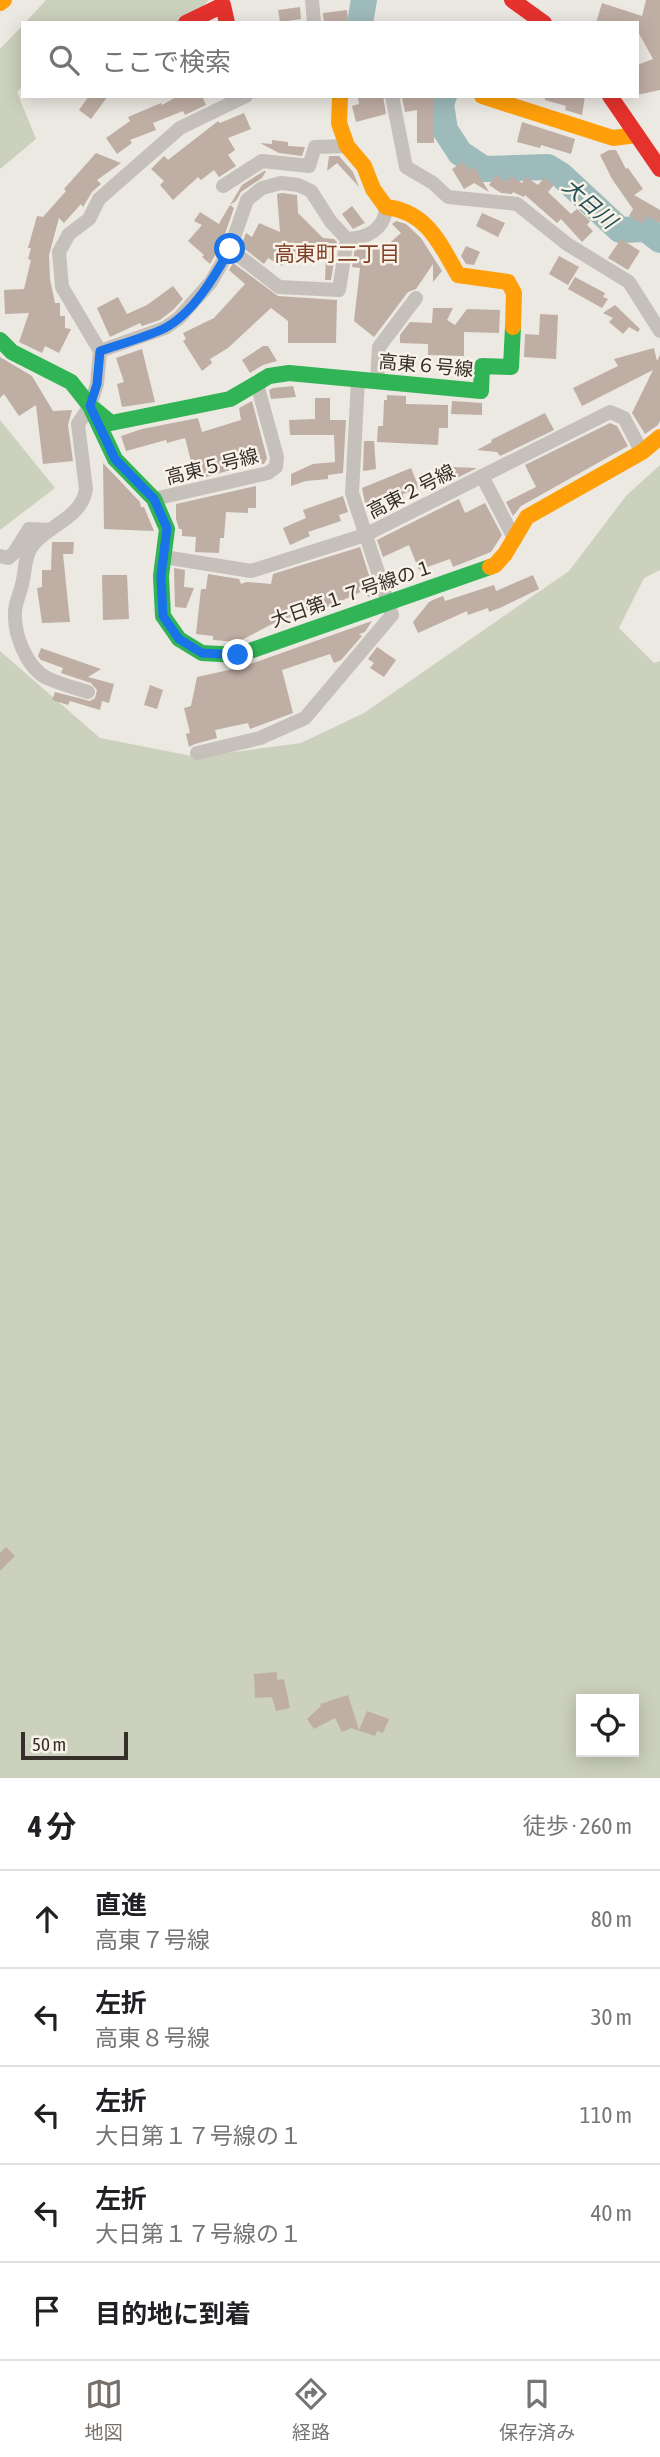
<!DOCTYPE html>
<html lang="ja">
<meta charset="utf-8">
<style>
body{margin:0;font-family:"Asap Condensed","Noto Sans JP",sans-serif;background:#f6f6f6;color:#202124}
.controls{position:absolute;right:21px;bottom:21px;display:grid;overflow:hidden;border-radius:0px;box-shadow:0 4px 18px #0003}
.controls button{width:63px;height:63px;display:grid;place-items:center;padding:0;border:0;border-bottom:2px solid #e0e0e0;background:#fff;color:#202124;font:35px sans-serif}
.scale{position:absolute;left:21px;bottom:18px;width:107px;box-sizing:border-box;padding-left:7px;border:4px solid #362e29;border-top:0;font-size:19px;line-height:24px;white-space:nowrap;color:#362e29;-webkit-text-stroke:5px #f9f2e9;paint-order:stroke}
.stop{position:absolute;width:21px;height:21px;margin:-16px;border:5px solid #1a73e8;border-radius:50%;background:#fff}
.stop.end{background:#1a73e8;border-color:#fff;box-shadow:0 2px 7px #0008}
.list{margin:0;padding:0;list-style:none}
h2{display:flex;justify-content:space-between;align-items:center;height:91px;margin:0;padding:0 28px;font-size:30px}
h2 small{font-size:23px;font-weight:400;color:#757577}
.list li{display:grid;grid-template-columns:46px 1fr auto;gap:21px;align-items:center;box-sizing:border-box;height:98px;padding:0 28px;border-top:2px solid #e0e0e0}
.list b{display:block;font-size:26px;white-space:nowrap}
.list p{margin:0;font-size:23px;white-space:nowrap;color:#757577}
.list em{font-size:23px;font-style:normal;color:#757577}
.icon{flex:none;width:38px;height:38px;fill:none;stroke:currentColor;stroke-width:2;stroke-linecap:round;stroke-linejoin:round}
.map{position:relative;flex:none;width:660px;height:1778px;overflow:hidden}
.search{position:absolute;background:#fff;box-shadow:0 4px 18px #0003;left:21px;right:21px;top:21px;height:77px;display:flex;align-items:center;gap:18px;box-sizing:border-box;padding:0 24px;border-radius:0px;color:#757577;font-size:26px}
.sheet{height:581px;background:#fff}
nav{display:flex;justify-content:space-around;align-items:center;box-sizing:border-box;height:98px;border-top:2px solid #e0e0e0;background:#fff;font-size:19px;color:#757577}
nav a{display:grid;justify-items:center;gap:4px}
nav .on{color:#766f6a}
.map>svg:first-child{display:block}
</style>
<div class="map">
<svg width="660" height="1778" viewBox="0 0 660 1778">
<rect width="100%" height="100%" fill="#ece8e2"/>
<g fill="#ccd1bd" fill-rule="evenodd">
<path d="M46,0H209L186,23H25Z"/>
<path d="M23,25V85L17,92L36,139L0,169V49Z"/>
<path d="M0,420L55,488L0,530Z"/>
<path d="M660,465V570L644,578L619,628L654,663L660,661V1778H0V651L100,738L197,757L301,743L364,713L569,571L626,496ZM581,1699H634V1752H581Z"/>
</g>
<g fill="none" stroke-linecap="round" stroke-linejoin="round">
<g stroke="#9ebbbc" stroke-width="26">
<path d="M360,23L364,0"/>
<path d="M444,96L441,104L445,130L460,153L484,169L548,167L561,175L620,230L646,229L660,240"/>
</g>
</g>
<g fill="#bfaea4">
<path d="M646,0H660V90L637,95V65L653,59L637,30V23H596L602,3L642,16Z"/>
<path d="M300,7L301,19L280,22L278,10Z"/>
<path d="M347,10L348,23H324L323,13Z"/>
<path d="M89,96H108L91,119L79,110Z"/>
<path d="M178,96H202L206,105L185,115L183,111L153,123L156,130L130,140L132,143L117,154L106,138L130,121L128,117L161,103L162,105Z"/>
<path d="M365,96H383L386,114L356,122L352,106L359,104L358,98Z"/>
<path d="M434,96V143H417V110L405,112L402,97Z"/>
<path d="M545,96H585L582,115L565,110L566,106L545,100Z"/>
<path d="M244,113L251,129L228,138L235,150L228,155L236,166L219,177L214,170L201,180L198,177L173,200L160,185L164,181L151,169L164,156L168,160L218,121L220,123Z"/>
<path d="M522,122L575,139L571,154L541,145L540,148L517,142Z"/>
<path d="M272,140L288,142V146L305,147L302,156L279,153L260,143L272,144Z"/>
<path d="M609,150H616L626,169L628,168L643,189L634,195L660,210V223L647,216L642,224L629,216L633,209L612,179L600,155Z"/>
<path d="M96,153L121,163L97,180L101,184L92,192L83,207L81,204L64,223L59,218L49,255L50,279L55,303H60V316H65V328L71,329L59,353L45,346L42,353L19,342L29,313L5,314L4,290L24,289L31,260L28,259L31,248H28L37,216L43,217L66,191L64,189Z"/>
<path d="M329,156H339L353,172L359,187L337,163L327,171Z"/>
<path d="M463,162L469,170L474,167L489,192L474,183L464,189L452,169Z"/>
<path d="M264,171H266L262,178L241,192L236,201L230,205L234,208L221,245L210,264L202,257L204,255L188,241L202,225L194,221L200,212L219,224L221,220L242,185Z"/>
<path d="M496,175L507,182L511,176L522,183L526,177L538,185L544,178L554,185L548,192L571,214L577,209L590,221L587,225L593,231L582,242L561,219L557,223L525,195L524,197L513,192L512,194L501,193L489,185Z"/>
<path d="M282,193L297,195L298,213L323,238L334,239L337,242L331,280H325L326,258L302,252L296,264L286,259L282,266L268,258L264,264L241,246L246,233L252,237L259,223L280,232L277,194Z"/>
<path d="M352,206L365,223L353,229L342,214Z"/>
<path d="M482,213L505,223L498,237L476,226Z"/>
<path d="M396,221L406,224L421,238L442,271L433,282V264L416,289L408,292L374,337L354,321L360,268L352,267L355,248L370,244L386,246L401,233L392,224Z"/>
<path d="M621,239L640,251L628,270L608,258Z"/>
<path d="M466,246L480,252L474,265L466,264L461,256Z"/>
<path d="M559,256L579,267L568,285L549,274Z"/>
<path d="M233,263L278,296L337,300L336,343H288V321L271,308L228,348L210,359L212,363L202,371L183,341L186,339L183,333L214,318L245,284L229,270Z"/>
<path d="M575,277L605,293L603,297L608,299L602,308L568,289Z"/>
<path d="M173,286L183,299L173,310L160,320L142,326L140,323L110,337L97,308L118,297L127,314L147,305Z"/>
<path d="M615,305L640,329L638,332L629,327L623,334L609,322L613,318L603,313Z"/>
<path d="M433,308H453L447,320L455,325L467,309L500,310L499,333L464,332V356L428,355V344L400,343V335L410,322L432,323Z"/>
<path d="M540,314L558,315L556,359L524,357L525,334L539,335Z"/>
<path d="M263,346H268L277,361L263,365L250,373L242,360Z"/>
<path d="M654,348L657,361L660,355V421L658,425L645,434L632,413L653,370L582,406L573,388L618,366L614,359Z"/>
<path d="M142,349L155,402L122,407L117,384L124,382L116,358Z"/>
<path d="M0,357L32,376L53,411L72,410L68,425L73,461L43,464L36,405L19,416L4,394L0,398Z"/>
<path d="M293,386L296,397L271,399L269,390L273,388Z"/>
<path d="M387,395L406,396V404L448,405V428H439L438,445L377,442L378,426H383L384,400H387Z"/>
<path d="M315,398H330V420H346L343,473L328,475V479L306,481L291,486V474L313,464L335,462L334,435H290L289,420L315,419Z"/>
<path d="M252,401L267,458L264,464H262L259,456L258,462L196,480L185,438L167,443L166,440L126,451L121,436L142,429L198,418L202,432L241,420L239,408Z"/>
<path d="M452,401L482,403V415L451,414Z"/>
<path d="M545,413L554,430L500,456L497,452L477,450L492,442L491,440Z"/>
<path d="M610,423L617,426L628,446L521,506L513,516L506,502L536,487L525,465Z"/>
<path d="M364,441H374L376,469L363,471Z"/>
<path d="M103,463L140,502L141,507H144L154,531L104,529Z"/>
<path d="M450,467L477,468L449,482L443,470Z"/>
<path d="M411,468L419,488L403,494L405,504L394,509L392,499L365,503L362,488Z"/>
<path d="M256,486V508H248V513L226,512L224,538H220L219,553L195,552L196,537L182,536V529H179L176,519V504Z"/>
<path d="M343,496L348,512L339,515L341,521L308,532L310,536L290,545L283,528L306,518L303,510Z"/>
<path d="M459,499L465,513L485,503L502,535L491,552L453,567L450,559L419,570L409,545L383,557L377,540Z"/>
<path d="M52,542H74L73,554H63L70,622L42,623L37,588L42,587V570H51Z"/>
<path d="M360,547L375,594L368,597L365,590L330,606L312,612L311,609L272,624L238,642L213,640V636L196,634L201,589H206L208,574L239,579L241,584L247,582L271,584L273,574Z"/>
<path d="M174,568L185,570L184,587L194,588L186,608L175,607Z"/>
<path d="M102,575H127L129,619L103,620Z"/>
<path d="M533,575L539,589L502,607L489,612L488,608L468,615L467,611L418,633L413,622L429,602L435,599L443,596L445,601L494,585L496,591Z"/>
<path d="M372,621L365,632L359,634L362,636L341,660L334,663L330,654L282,670L293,713L250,729L248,723L215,730L217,738L195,744L189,747L186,734L190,733L184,708L191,706L197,677L242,667Z"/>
<path d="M377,647L396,660L384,677L370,668L374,663L368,659Z"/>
<path d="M41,648L101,669L88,677L114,684L109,703L102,701L100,710L70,701L68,705L52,700L55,692L90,701L95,698L97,690L91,683L61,673L63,668L41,660L38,656Z"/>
<path d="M150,685L163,690L157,709L144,705Z"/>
<path d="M6,1547L15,1556L0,1571V1553Z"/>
<path d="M277,1672V1680L284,1679L290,1708L276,1711L272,1697L255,1698L254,1674Z"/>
<path d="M348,1695L359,1730L367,1711L389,1719L383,1733L377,1731L375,1736L351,1728L342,1732L335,1718L314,1729L307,1719L321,1706L320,1704Z"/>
</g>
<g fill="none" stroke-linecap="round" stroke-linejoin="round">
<g stroke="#c5c0ba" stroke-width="14">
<path d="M312,0L314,23"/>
<path d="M392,96L406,167L433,183L448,197L517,204L567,244L629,282L660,331"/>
<path d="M223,186L262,161L309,166L315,147L347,146"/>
<path d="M230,249L279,287L339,290L347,239"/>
<path d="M100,351L165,328L179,318L211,282L230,249L247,200L262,188L281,183L298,185L311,191L331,222L347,239C366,238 385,230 386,207"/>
<path d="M377,382L379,347L416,298"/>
<path d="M482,476L515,540"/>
<path d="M154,499L268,473L276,467L277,457L257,384"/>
<path d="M0,556L8,558L14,553L29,529L50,530"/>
<path d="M164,557L251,571L365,535L610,412L624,418L642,452"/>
<path d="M88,692C75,688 60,684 47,678C27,668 14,635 15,613C15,603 19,597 21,588C26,574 23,559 32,546C48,525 82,518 86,489L78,424L90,406L97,384L100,351L62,287L59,252L69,234L89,219L99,199L180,128L246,96"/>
<path d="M197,753L260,738L305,718L392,615L352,493L358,380"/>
</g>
<g stroke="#30b455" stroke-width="16">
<path d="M0,340L12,352L71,382L90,406L115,459L154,499L167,529L161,576L163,616L179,639L202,653L238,655L490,567"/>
<path d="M94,409L111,423L230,399L269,376L289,373L481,391L482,366L511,367L513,327"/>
</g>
<g stroke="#ff9f0a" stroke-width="16">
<path d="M0,3L4,0"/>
<path d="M482,96L613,138L637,135"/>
<path d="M340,97L339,123L347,146L364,166L373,189L386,207C427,212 439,242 458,275L508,282L514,293L513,327"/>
<path d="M490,567L495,565L505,554L527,517L642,452L660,437"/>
</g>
<g stroke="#e5322d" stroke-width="16">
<path d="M512,0L544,23"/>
<path d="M186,23L223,5L227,23"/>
<path d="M610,96L660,169"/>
</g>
</g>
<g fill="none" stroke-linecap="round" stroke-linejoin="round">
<path stroke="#1a73e8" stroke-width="9" d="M230,249C215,276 192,315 163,329C143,338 121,344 100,351L97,384L90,406L115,459L154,499L167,528L161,576L163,616L179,639L202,653L238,655"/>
</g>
<g text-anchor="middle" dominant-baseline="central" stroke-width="5" stroke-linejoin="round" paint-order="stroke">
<g font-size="19" fill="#362e29" stroke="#f9f2e9">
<text transform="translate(426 365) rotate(5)">高東６号線</text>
<text transform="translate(212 466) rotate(-14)">高東５号線</text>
<text transform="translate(411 491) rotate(-27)">高東２号線</text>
<text transform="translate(352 593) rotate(-19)">大日第１７号線の１</text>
</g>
<g font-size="21" font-style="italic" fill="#204f55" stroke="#f9f2e9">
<text transform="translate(590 203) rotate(41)">大日川</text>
</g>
<g font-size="21" fill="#814126" stroke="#f9f2e9">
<text x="337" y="253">高東町二丁目</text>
</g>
</g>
</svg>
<div class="controls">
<button><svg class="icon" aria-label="locate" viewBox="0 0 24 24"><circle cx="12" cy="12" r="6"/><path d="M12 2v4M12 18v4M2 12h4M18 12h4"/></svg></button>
</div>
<div class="scale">50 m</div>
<div class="stop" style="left:230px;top:249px"></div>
<div class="stop end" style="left:238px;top:655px"></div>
<div class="search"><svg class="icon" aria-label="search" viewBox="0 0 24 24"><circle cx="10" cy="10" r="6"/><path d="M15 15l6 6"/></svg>ここで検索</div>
</div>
<section class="sheet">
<h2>4 分<small>徒歩 · 260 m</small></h2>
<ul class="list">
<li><svg class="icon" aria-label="ahead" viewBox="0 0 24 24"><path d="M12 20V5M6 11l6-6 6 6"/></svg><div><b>直進</b><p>高東７号線</p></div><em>80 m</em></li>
<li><svg class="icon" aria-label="left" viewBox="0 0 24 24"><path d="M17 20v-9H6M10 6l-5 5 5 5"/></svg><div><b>左折</b><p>高東８号線</p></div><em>30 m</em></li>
<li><svg class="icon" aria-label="left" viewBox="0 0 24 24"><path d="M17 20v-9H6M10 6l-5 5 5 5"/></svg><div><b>左折</b><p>大日第１７号線の１</p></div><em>110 m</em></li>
<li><svg class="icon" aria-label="left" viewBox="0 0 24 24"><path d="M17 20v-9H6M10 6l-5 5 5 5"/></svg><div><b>左折</b><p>大日第１７号線の１</p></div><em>40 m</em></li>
<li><svg class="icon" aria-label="arrive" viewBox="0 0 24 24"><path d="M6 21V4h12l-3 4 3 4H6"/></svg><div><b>目的地に到着</b></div></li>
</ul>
</section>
<nav>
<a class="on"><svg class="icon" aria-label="map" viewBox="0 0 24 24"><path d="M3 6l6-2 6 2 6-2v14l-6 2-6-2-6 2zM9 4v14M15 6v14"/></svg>地図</a>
<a><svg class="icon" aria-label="directions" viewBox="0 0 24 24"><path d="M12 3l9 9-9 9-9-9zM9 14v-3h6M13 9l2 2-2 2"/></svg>経路</a>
<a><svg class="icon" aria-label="saved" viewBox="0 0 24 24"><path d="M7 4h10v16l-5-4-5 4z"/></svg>保存済み</a>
</nav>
